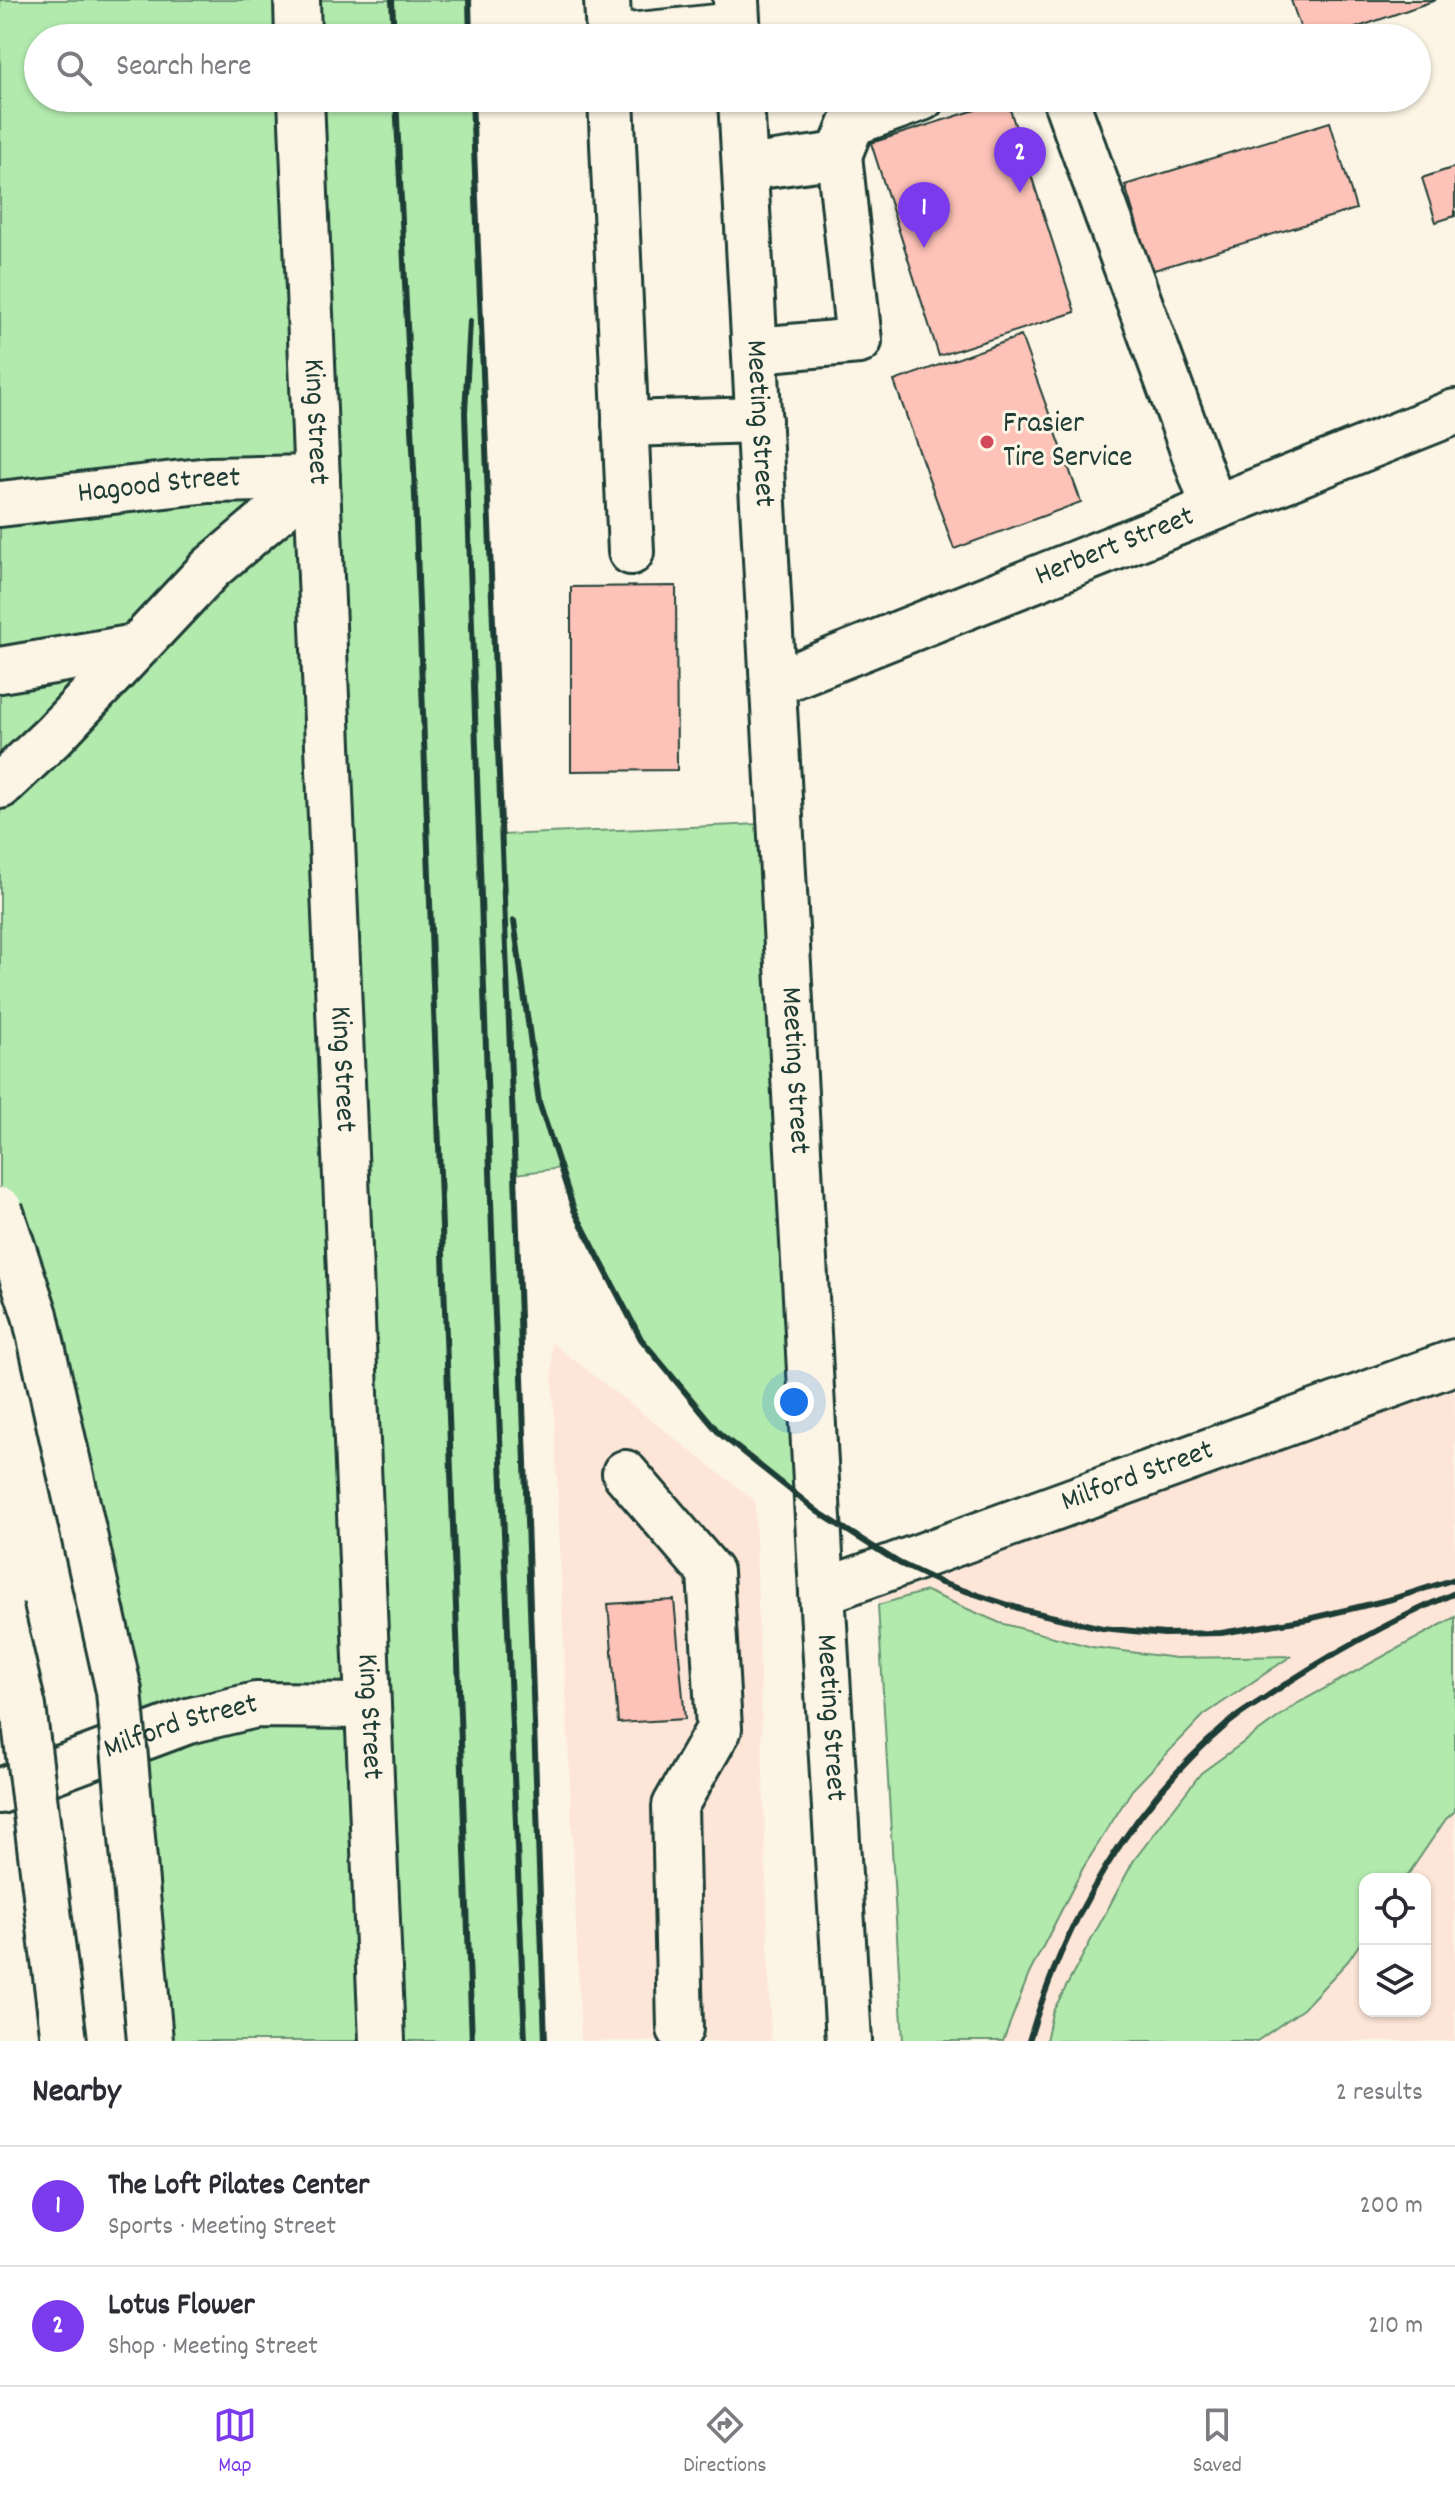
<!DOCTYPE html>
<meta charset="utf-8">
<style>
body{margin:0;font-family:Dekko,sans-serif;background:#f2f2f3;color:#2b2b33}
.controls{position:absolute;right:24px;bottom:24px;display:grid;overflow:hidden;border-radius:16px;box-shadow:0 2px 6px #0004}
.controls button{width:72px;height:72px;display:grid;place-items:center;padding:0;border:0;border-bottom:2px solid #e1e1e2;background:#fff;color:#2b2b33;font:40px sans-serif}
.you{position:absolute;left:794px;top:1402px;width:28px;height:28px;margin:-20px;border:6px solid #fff;border-radius:50%;background:#1a73e8;box-shadow:0 0 0 12px #1a73e833}
.badge{display:grid;place-items:center;width:52px;height:52px;border-radius:50%;background:#7c3aed;color:#fff;font-size:26px;font-weight:700}
.pin{position:absolute;translate:-50% -66px;filter:drop-shadow(0 2px 4px #0008)}
.pin::after{content:'';position:absolute;top:42px;width:28px;height:24px;background:inherit;clip-path:polygon(0 0,100% 0,50% 100%)}
.list{margin:0;padding:0;list-style:none}
h2{display:flex;justify-content:space-between;align-items:center;height:104px;margin:0;padding:0 32px;font-size:34px}
h2 small{font-size:26px;font-weight:400;color:#7c7c81}
.list li{display:grid;grid-template-columns:52px 1fr auto;gap:24px;align-items:center;box-sizing:border-box;height:120px;padding:0 32px;border-top:2px solid #e1e1e2}
.list b{display:block;font-size:30px;white-space:nowrap}
.list p{margin:0;font-size:26px;white-space:nowrap;color:#7c7c81}
.list em{font-size:26px;font-style:normal;color:#7c7c81}
.icon{flex:none;width:44px;height:44px;fill:none;stroke:currentColor;stroke-width:2;stroke-linecap:round;stroke-linejoin:round}
.map{position:relative;flex:none;width:1455px;height:2041px;overflow:hidden}
.search{position:absolute;background:#fff;box-shadow:0 2px 6px #0004;left:24px;right:24px;top:24px;height:88px;display:flex;align-items:center;gap:20px;box-sizing:border-box;padding:0 28px;border-radius:44px;color:#7c7c81;font-size:30px}
.sheet{height:344px;background:#fff}
nav{display:flex;justify-content:space-around;align-items:center;box-sizing:border-box;height:112px;border-top:2px solid #e1e1e2;background:#fff;font-size:22px;color:#7c7c81}
nav a{display:grid;justify-items:center;gap:4px}
nav .on{color:#7c3aed}
.map>svg:first-child{display:block}
</style>
<div class="map">
<svg width="1455" height="2041" viewBox="0 0 1455 2041">
<rect width="100%" height="100%" fill="#fcf5e5"/>
<filter id="ink" filterUnits="userSpaceOnUse"><feTurbulence type="fractalNoise" baseFrequency=".0125" numOctaves="2"/><feDisplacementMap in="SourceGraphic" scale="16" xChannelSelector="R" yChannelSelector="G"/><feConvolveMatrix kernelMatrix="1 2 1 2 8 2 1 2 1" color-interpolation-filters="sRGB"/></filter>
<g filter="url(#ink)">
<g fill="#fde6d8" fill-rule="evenodd">
<path d="M551,1342L755,1501L771,2041H581Z"/>
<path d="M1455,1352V2041H903L877,1572ZM1365,1879H1425V2011H1365Z"/>
</g>
<g fill="#b2eaae" stroke="#689471" stroke-width="2">
<path d="M0,0H469L470,38H38V98H472L501,835L782,823L818,1512L720,1434L641,1339L574,1210L561,1168L515,1174L545,2041H150L119,1691L0,1210Z"/>
<path d="M926,1591L1000,1623L1092,1647L1176,1658L1291,1656L1204,1715L1132,1790L1083,1868L1029,1974L1003,2041H903L878,1605Z"/>
<path d="M1455,1617V1811L1446,1819L1405,1879H1365V1936L1348,1961L1303,2009L1257,2041H1046L1052,2013L1134,1860L1201,1773L1298,1703Z"/>
</g>
<g fill="#fec3b8" stroke="#1f3d34" stroke-width="2">
<path d="M1291,0H1436L1327,38H1304Z"/>
<path d="M1007,100L1075,312L939,356L871,143Z"/>
<path d="M1330,122L1356,209L1151,271L1125,185Z"/>
<path d="M1455,167V216L1436,222L1422,178Z"/>
<path d="M1021,336L1081,502L954,549L894,381Z"/>
<path d="M676,586L677,770L571,771V587Z"/>
<path d="M674,1600L685,1719L618,1723L608,1604Z"/>
</g>
<g fill="none" stroke-linecap="round" stroke-linejoin="round">
<defs>
<g id="minor">
<path d="M607,0L609,38L737,25"/>
<path d="M611,98L631,552"/>
<path d="M1065,98L1214,508"/>
<path d="M745,168L839,155L852,123L922,98"/>
<path d="M756,350L859,341L839,155"/>
<path d="M625,424L759,420"/>
<path id="s1" d="M0,504L209,480L317,478"/>
<path d="M0,670L136,647"/>
<path id="s2" d="M775,683L1455,412"/>
<path d="M0,786L53,736L211,568L317,478"/>
<path d="M625,1473L710,1572L719,1729L675,1806L680,2029"/>
<path id="s3" d="M822,1592L1455,1362"/>
<path id="s4" d="M0,1791L188,1721L256,1705L368,1706"/>
</g>
<g id="major">
<path d="M297,0L298,38"/>
<path d="M736,0L738,38"/>
<path id="s5" d="M301,98L382,2041"/>
<path id="s6" d="M741,98L822,1592L849,2041"/>
</g>
</defs>
<use href="#minor" stroke="#1f3d34" stroke-width="50"/>
<use href="#major" stroke="#1f3d34" stroke-width="50"/>
<use href="#minor" stroke="#fcf5e5" stroke-width="44"/>
<use href="#major" stroke="#fcf5e5" stroke-width="44"/>
<g stroke="#1f3d34" stroke-width="6">
<path d="M392,0L394,38"/>
<path d="M469,0L470,38"/>
<path d="M396,98L414,469L472,2041"/>
<path d="M472,98L515,1174L545,2041"/>
<path d="M470,321L465,413L494,1292L525,2041"/>
<path d="M514,921L539,1102L574,1210L641,1339L720,1434L818,1512L899,1563L941,1583L1024,1610L1102,1628L1164,1634L1221,1633L1308,1619L1392,1599L1455,1579"/>
<path d="M1029,2041C1064,1922 1130,1807 1225,1726C1238,1714 1255,1705 1269,1695C1330,1654 1388,1622 1455,1593"/>
</g>
<defs>
<g id="highway-bridge">
<path d="M0,1210L35,1315L119,1691L150,2041"/>
<path d="M0,1608L23,1707L64,2041"/>
</g>
</defs>
<use href="#highway-bridge" stroke="#1f3d34" stroke-width="50" stroke-linecap="butt"/>
<use href="#highway-bridge" stroke="#fcf5e5" stroke-width="44"/>
</g>
</g>
<circle fill="#d1495b" stroke="#fcf5e5" stroke-width="3" cx="987" cy="442" r="8"/>
<g text-anchor="middle" dominant-baseline="central" stroke-width="6" stroke-linejoin="round" paint-order="stroke">
<g font-size="30" fill="#1f3d34" stroke="#fcf5e5">
<text stroke="none"><textPath href="#s5" startOffset="324">King Street</textPath></text>
<text stroke="none"><textPath href="#s6" startOffset="326">Meeting Street</textPath></text>
<text stroke="none"><textPath href="#s1" startOffset="160">Hagood Street</textPath></text>
<text stroke="none"><textPath href="#s2" startOffset="366">Herbert Street</textPath></text>
<text stroke="none"><textPath href="#s5" startOffset="972">King Street</textPath></text>
<text stroke="none"><textPath href="#s6" startOffset="974">Meeting Street</textPath></text>
<text stroke="none"><textPath href="#s3" startOffset="336">Milford Street</textPath></text>
<text stroke="none"><textPath href="#s5" startOffset="1620">King Street</textPath></text>
<text stroke="none"><textPath href="#s6" startOffset="1622">Meeting Street</textPath></text>
<text stroke="none"><textPath href="#s4" startOffset="192">Milford Street</textPath></text>
</g>
<g font-size="30" fill="#1f3d34" stroke="#fcf5e5" text-anchor="start">
<text x="1003" y="425">Frasier<tspan x="1003" dy="34">Tire Service</tspan></text>
</g>
</g>
</svg>
<div class="controls">
<button><svg class="icon" aria-label="locate" viewBox="0 0 24 24"><circle cx="12" cy="12" r="6"/><path d="M12 2v4M12 18v4M2 12h4M18 12h4"/></svg></button>
<button><svg class="icon" aria-label="layers" viewBox="0 0 24 24"><path d="M12 4l9 5-9 5-9-5zM3 14l9 5 9-5"/></svg></button>
</div>
<div class="you"></div>
<div class="pin badge" style="left:924px;top:248px">1</div>
<div class="pin badge" style="left:1020px;top:193px">2</div>
<div class="search"><svg class="icon" aria-label="search" viewBox="0 0 24 24"><circle cx="10" cy="10" r="6"/><path d="M15 15l6 6"/></svg>Search here</div>
</div>
<section class="sheet">
<h2>Nearby<small>2 results</small></h2>
<ul class="list">
<li><span class="badge">1</span><div><b>The Loft Pilates Center</b><p>Sports · Meeting Street</p></div><em>200 m</em></li>
<li><span class="badge">2</span><div><b>Lotus Flower</b><p>Shop · Meeting Street</p></div><em>210 m</em></li>
</ul>
</section>
<nav>
<a class="on"><svg class="icon" aria-label="map" viewBox="0 0 24 24"><path d="M3 6l6-2 6 2 6-2v14l-6 2-6-2-6 2zM9 4v14M15 6v14"/></svg>Map</a>
<a><svg class="icon" aria-label="directions" viewBox="0 0 24 24"><path d="M12 3l9 9-9 9-9-9zM9 14v-3h6M13 9l2 2-2 2"/></svg>Directions</a>
<a><svg class="icon" aria-label="saved" viewBox="0 0 24 24"><path d="M7 4h10v16l-5-4-5 4z"/></svg>Saved</a>
</nav>
